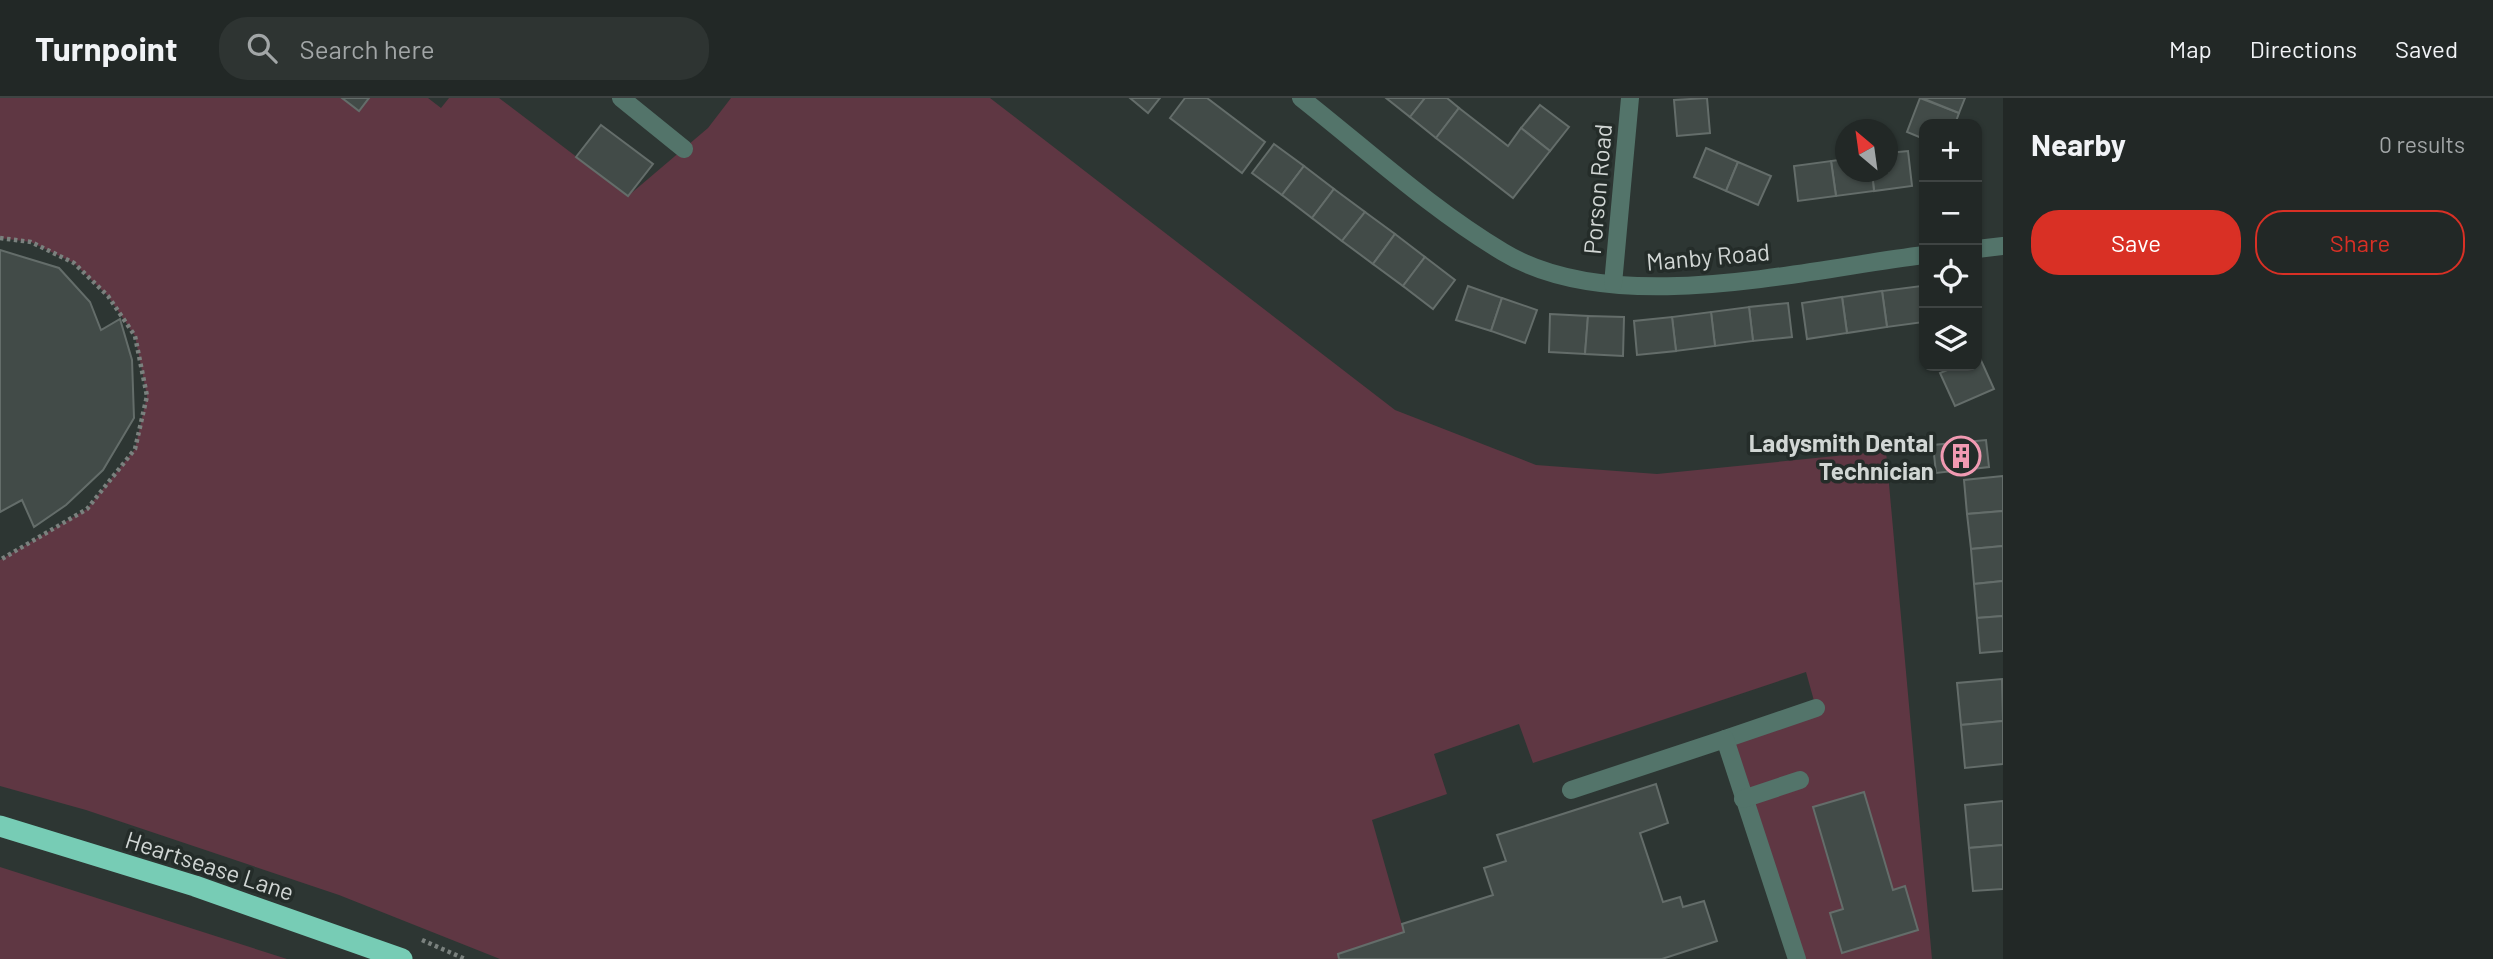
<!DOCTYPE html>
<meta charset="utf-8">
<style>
body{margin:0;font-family:Barlow,sans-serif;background:#2e3432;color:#f1f3f6}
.controls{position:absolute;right:21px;top:21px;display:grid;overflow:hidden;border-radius:14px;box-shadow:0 2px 5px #0004}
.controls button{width:63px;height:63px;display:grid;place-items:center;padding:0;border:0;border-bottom:2px solid #3f4443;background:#222826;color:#f1f3f6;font:35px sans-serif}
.compass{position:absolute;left:1835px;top:21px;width:63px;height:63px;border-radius:50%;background:#222826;box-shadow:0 2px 5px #0004;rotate:331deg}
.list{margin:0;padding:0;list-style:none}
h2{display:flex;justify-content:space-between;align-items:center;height:91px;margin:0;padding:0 28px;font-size:30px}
h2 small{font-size:23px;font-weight:400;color:#a2a6a7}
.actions{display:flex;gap:14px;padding:21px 28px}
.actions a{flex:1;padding:16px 0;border:2px solid #d93025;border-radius:28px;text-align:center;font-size:24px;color:#d93025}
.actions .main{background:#d93025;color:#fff}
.icon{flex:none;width:38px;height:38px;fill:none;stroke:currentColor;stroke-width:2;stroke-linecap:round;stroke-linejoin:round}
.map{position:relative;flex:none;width:2003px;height:861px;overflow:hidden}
header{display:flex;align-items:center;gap:42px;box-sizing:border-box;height:98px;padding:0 35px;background:#222826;border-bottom:2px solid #3f4443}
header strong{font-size:33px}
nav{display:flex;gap:38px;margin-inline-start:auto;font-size:24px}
.search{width:490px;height:63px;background:#2e3432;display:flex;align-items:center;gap:18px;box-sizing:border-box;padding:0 24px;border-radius:28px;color:#a2a6a7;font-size:26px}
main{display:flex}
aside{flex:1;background:#222826}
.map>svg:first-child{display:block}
</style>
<header>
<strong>Turnpoint</strong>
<div class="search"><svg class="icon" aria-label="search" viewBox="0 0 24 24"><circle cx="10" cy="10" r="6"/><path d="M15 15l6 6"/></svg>Search here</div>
<nav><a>Map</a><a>Directions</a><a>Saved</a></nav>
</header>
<main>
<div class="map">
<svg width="2003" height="861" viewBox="0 0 2003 861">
<rect width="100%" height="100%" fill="#2d3633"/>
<g fill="#5f3743">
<path d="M0,0H343L359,13L369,0H428L441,10L449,0H499L628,98L708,30L731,0H990L1395,312L1536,367L1657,376L1886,353L1932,861H1797L1725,641L1816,610L1806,574L1533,665L1519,626L1434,656L1447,696L1372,722L1404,834L1338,856L1339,861H500L339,797L86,712L0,688V462L87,411L135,351L147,298L135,238L108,198L74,165L31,144L0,140Z"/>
<path d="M0,769L287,861H0Z"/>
</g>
<g fill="#424b48" stroke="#646d6a" stroke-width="2">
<path d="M342,0H369L359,13Z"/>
<path d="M1130,0H1160L1148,15Z"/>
<path d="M1185,0H1207L1265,44L1242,75L1170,20Z"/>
<path d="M1386,0H1425L1410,19Z"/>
<path d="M1425,0H1447L1459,10L1436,40L1410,19Z"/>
<path d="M1707,0L1710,35L1677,38L1674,2Z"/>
<path d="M1920,0L1959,15L1955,26H1924V41L1907,34Z"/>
<path d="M1922,0H1965L1959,15Z"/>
<path d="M1540,7L1569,29L1550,53L1521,30Z"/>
<path d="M1459,10L1508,48L1521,30L1550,53L1513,100L1436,40Z"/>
<path d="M601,27L653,66L628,98L576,59Z"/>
<path d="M1274,46L1304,68L1282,97L1252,75Z"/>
<path d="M1706,50L1738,64L1726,93L1694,79Z"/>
<path d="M1908,53L1912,88L1874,93L1872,74H1888V55Z"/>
<path d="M1846,61V74H1872L1874,93L1836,98L1831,63Z"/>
<path d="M1831,63L1836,98L1798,103L1794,68Z"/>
<path d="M1738,64L1771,78L1758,107L1726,93Z"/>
<path d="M1304,68L1334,91L1312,120L1282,97Z"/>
<path d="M1334,91L1365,114L1342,143L1312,120Z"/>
<path d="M1365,114L1395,136L1373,166L1342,143Z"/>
<path d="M1395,136L1425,159L1403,188L1373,166Z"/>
<path d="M0,152L59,170L90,204L101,232L120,221L132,262L134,320L103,372L66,407L34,429L22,402L0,414Z"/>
<path d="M1425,159L1455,182L1433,211L1403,188Z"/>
<path d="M1468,188L1502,200L1491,233L1456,222Z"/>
<path d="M1921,188L1924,224L1887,229L1882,193Z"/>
<path d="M1882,193L1887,229L1847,235L1842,199Z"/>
<path d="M1842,199L1847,235L1807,241L1802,205Z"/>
<path d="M1502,200L1537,212L1525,245L1491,233Z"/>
<path d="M1788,205L1792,239L1753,243L1749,209Z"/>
<path d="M1749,209L1753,243L1715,248L1711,214Z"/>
<path d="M1711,214L1715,248L1676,253L1672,219Z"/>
<path d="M1550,216L1588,218L1585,256L1549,254Z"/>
<path d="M1588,218L1624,219L1623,258L1585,256Z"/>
<path d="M1672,219L1676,253L1637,257L1634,223Z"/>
<path d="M1979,258L1994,291L1955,308L1940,275L1957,268H1977Z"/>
<path d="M1986,342L1989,369L1936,375L1933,347Z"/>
<path d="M2003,378V413L1967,416L1964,382Z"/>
<path d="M2003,413V448L1971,451L1967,416Z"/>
<path d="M2003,448V483L1974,486L1971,451Z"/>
<path d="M2003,483V518L1977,520L1974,486Z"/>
<path d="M2003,518V553L1980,555L1977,520Z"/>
<path d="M2002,581L2003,623L1961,627L1957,585Z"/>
<path d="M2003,623V666L1965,670L1961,627Z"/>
<path d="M1656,686L1668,725L1640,735L1663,804L1680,799L1683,809L1704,803L1717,843L1662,861H1339L1338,856L1404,834L1402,826L1493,797L1484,770L1506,763L1497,737Z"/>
<path d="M1864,694L1893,792L1905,788L1918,832L1842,855L1830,815L1843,811L1813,709Z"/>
<path d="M2003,703V747L1969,750L1965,707Z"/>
<path d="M2003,747V791L1973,793L1969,750Z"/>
</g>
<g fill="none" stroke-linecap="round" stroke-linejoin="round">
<g stroke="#7a817e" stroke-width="4.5" stroke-dasharray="3.5 3.5" stroke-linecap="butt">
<path d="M0,140L31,144L74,165L108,198L135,238L147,298L135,351L87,411L0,462"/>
<path d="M422,842L465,861"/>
</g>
<g stroke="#53746a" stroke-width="18">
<path d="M621,0L684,51"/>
<path d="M1301,0C1367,52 1431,111 1503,154C1613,221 1802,172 1924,157"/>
<path d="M1977,151L2003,148"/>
<path d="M1613,186L1630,0"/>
<path d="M1725,641L1816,610"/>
<path d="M1571,692L1725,641L1797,861"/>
<path d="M1743,701L1800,682"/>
</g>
<path stroke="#77ccb5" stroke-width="21" d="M0,728L195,788L402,861"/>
</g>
<defs>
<symbol id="building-ring" viewBox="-11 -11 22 22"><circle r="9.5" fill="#242c29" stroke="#f19ab2" stroke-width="1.5"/><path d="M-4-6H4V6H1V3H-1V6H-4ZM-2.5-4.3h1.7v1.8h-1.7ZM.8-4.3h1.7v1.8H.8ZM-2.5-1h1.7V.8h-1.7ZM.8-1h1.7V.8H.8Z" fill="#f19ab2"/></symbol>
</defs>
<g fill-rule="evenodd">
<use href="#building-ring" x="1939" y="336" width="44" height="44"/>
</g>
<g text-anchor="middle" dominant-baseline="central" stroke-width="7" stroke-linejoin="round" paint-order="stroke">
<g font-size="24" fill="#d1d6d4" stroke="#242c29">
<text transform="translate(1597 91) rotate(-85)">Porson Road</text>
<text transform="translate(1708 158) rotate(-5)">Manby Road</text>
<text transform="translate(210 767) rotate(18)">Heartsease Lane</text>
</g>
<g font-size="24" font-weight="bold" fill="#d1d6d4" stroke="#242c29" text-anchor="end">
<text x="1934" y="344">Ladysmith Dental<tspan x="1934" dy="28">Technician</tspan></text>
</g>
</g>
</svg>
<div class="controls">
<button>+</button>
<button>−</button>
<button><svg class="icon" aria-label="locate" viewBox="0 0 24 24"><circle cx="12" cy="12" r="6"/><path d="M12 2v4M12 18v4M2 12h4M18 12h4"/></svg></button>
<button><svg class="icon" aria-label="layers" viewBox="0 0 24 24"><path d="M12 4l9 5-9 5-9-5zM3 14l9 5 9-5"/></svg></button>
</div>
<svg class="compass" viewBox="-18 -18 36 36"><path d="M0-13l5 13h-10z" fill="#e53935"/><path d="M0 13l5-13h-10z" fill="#a2a6a7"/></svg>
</div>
<aside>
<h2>Nearby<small>0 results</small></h2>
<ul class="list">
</ul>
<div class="actions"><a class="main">Save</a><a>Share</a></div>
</aside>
</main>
